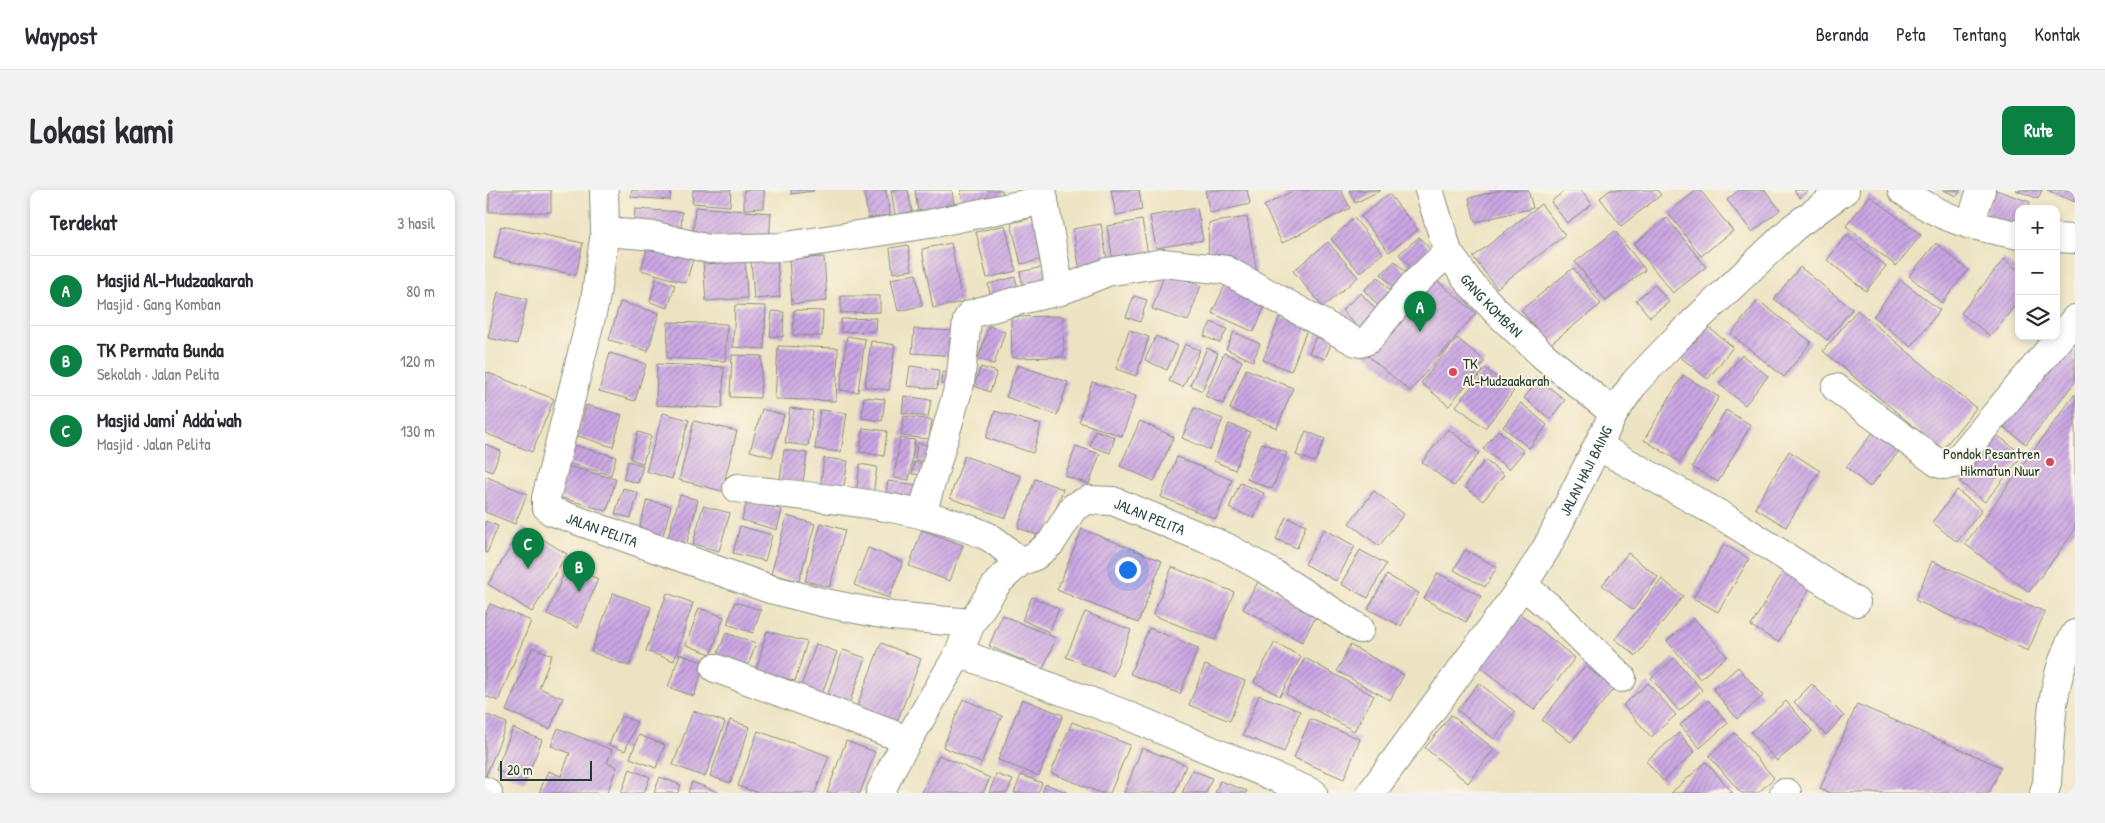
<!DOCTYPE html>
<html lang="id">
<meta charset="utf-8">
<style>
body{margin:0;font-family:"Patrick Hand",sans-serif;background:#f2f2f3;color:#2b2b33}
.controls{position:absolute;right:15px;top:15px;display:grid;overflow:hidden;border-radius:10px;box-shadow:0 2px 8px #0003}
.controls button{width:45px;height:45px;display:grid;place-items:center;padding:0;border:0;border-bottom:1px solid #e1e1e2;background:#fff;color:#2b2b33;font:25px sans-serif}
.scale{position:absolute;left:15px;bottom:12px;width:92px;box-sizing:border-box;padding-left:5px;border:2px solid #1f3d34;border-top:0;font-size:14px;line-height:18px;white-space:nowrap;color:#1f3d34;-webkit-text-stroke:4px #fcf5e5;paint-order:stroke}
.you{position:absolute;left:642px;top:379px;width:18px;height:18px;margin:-12px;border:4px solid #fff;border-radius:50%;background:#1a73e8;box-shadow:0 0 0 8px #1a73e833}
.badge{display:grid;place-items:center;width:32px;height:32px;border-radius:50%;background:#0b8043;color:#fff;font-size:16px;font-weight:700}
.pin{position:absolute;translate:-50% -41px;filter:drop-shadow(0 1px 2px #0008)}
.pin::after{content:'';position:absolute;top:26px;width:18px;height:15px;background:inherit;clip-path:polygon(0 0,100% 0,50% 100%)}
.list{margin:0;padding:0;list-style:none}
h2{display:flex;justify-content:space-between;align-items:center;height:65px;margin:0;padding:0 20px;font-size:21px}
h2 small{font-size:16px;font-weight:400;color:#7c7c81}
.list li{display:grid;grid-template-columns:32px 1fr auto;gap:15px;align-items:center;box-sizing:border-box;height:70px;padding:0 20px;border-top:1px solid #e1e1e2}
.list b{display:block;font-size:19px;white-space:nowrap}
.list p{margin:0;font-size:16px;white-space:nowrap;color:#7c7c81}
.list em{font-size:16px;font-style:normal;color:#7c7c81}
.icon{flex:none;width:28px;height:28px;fill:none;stroke:currentColor;stroke-width:2;stroke-linecap:round;stroke-linejoin:round}
.map{position:relative;flex:none;width:1590px;height:603px;overflow:hidden;border-radius:10px}
header{display:flex;align-items:center;gap:30px;box-sizing:border-box;height:70px;padding:0 25px;background:#fff;border-bottom:1px solid #e1e1e2}
header strong{font-size:24px}
nav{display:flex;gap:28px;margin-inline-start:auto;font-size:18px}
.intro{display:flex;align-items:center;justify-content:space-between;box-sizing:border-box;height:120px;padding:0 30px}
h1{margin:0;font-size:35px}
.button{padding:12px 22px;border-radius:10px;background:#0b8043;color:#fff;font-size:18px;font-weight:700}
main{display:flex;gap:30px;padding:0 30px}
aside{flex:1;background:#fff;border-radius:10px;box-shadow:0 2px 8px #0003}
.map>svg:first-child{display:block}
</style>
<header>
<strong>Waypost</strong>
<nav><a>Beranda</a><a>Peta</a><a>Tentang</a><a>Kontak</a></nav>
</header>
<div class="intro"><h1>Lokasi kami</h1><a class="button">Rute</a></div>
<main>
<aside>
<h2>Terdekat<small>3 hasil</small></h2>
<ul class="list">
<li><span class="badge">A</span><div><b>Masjid Al-Mudzaakarah</b><p>Masjid · Gang Komban</p></div><em>80 m</em></li>
<li><span class="badge">B</span><div><b>TK Permata Bunda</b><p>Sekolah · Jalan Pelita</p></div><em>120 m</em></li>
<li><span class="badge">C</span><div><b>Masjid Jami' Adda'wah</b><p>Masjid · Jalan Pelita</p></div><em>130 m</em></li>
</ul>
</aside>
<div class="map">
<svg width="1590" height="603" viewBox="0 0 1590 603">
<defs>
<pattern id="building-hatch" width="6" height="6" patternUnits="userSpaceOnUse" patternTransform="scale(1.25)"><rect width="6" height="6" fill="#cba6e4"/><path d="M-1 1l2-2M0 6l6-6M5 7l2-2" fill="none" stroke="#a488ba"/></pattern>
</defs>
<rect width="100%" height="100%" fill="#fcf5e5"/>
<filter id="ink" filterUnits="userSpaceOnUse"><feTurbulence type="fractalNoise" baseFrequency=".02" numOctaves="2"/><feDisplacementMap in="SourceGraphic" scale="10" xChannelSelector="R" yChannelSelector="G"/><feConvolveMatrix kernelMatrix="1 2 1 2 8 2 1 2 1" color-interpolation-filters="sRGB"/></filter>
<filter id="wash" filterUnits="userSpaceOnUse"><feTurbulence type="fractalNoise" baseFrequency=".0096" numOctaves="4" result="noise"/><feDisplacementMap in="SourceGraphic" scale="20" xChannelSelector="R" yChannelSelector="G"/><feGaussianBlur stdDeviation="1.12" result="paint"/><feColorMatrix in="noise" values="0 0 0 0 0 0 0 0 0 0 0 0 0 0 0 0 0 1.4 0 .05"/><feComposite in="paint" operator="in"/></filter>
<g filter="url(#wash)">
<rect width="100%" height="100%" fill="#ede3c2"/>
<g id="blocks">
<g fill="url(#building-hatch)">
<rect x="4" y="0" width="62" height="22"/>
<path d="M147,0H186L185,10L146,7Z"/>
<path d="M208,0H246L245,16L207,13Z"/>
<path d="M259,0H279V18L259,19Z"/>
<path d="M306,0H329V1L306,4Z"/>
<path d="M379,0H401L405,25L383,28Z"/>
<path d="M406,0H423L427,22L410,25Z"/>
<path d="M430,0H467L469,15L433,21Z"/>
<path d="M476,0H517L519,13L479,19Z"/>
<path d="M626,0H654L657,20L631,25Z"/>
<path d="M720,0H762L765,14L725,23Z"/>
<path d="M809,0H856L865,18L797,53L779,16Z"/>
<path d="M864,0H896L870,13Z"/>
<path d="M1015,0H1043L1048,18L990,32L984,8Z"/>
<path d="M1080,0H1096L1107,14L1082,33L1066,12Z"/>
<path d="M1125,0H1172L1176,5L1136,36L1115,8Z"/>
<path d="M1212,0H1215L1248,41L1216,66L1183,23Z"/>
<path d="M1254,0H1280L1295,20L1267,42L1242,10Z"/>
<path d="M1309,0H1324L1315,8Z"/>
<path d="M1458,0H1475L1472,6Z"/>
<path d="M1511,0L1545,12L1542,19H1534V40L1500,27Z"/>
<path d="M1531,0H1557L1553,9Z"/>
<path d="M1562,0H1590V12Z"/>
<path d="M904,4L933,40L904,62L876,27Z"/>
<path d="M1385,6L1436,45L1411,76L1361,36Z"/>
<path d="M1056,14L1080,45L1012,98L988,67Z"/>
<path d="M210,17L286,23L284,50L208,45Z"/>
<path d="M712,18L718,50L671,58L665,26Z"/>
<path d="M150,19L197,22L196,44L148,40Z"/>
<path d="M555,26L564,68L536,74L526,33Z"/>
<path d="M762,27L772,84L723,67L724,33Z"/>
<path d="M869,28L898,63L875,83L846,49Z"/>
<path d="M1182,28L1221,77L1188,103L1149,54Z"/>
<path d="M657,30L663,64L628,70L622,36Z"/>
<path d="M616,34L623,76L595,82L588,39Z"/>
<path d="M520,35L531,81L502,88L491,42Z"/>
<path d="M16,36L98,53L91,85L9,68Z"/>
<path d="M1130,41L1160,80L1121,111L1090,72Z"/>
<path d="M1362,45L1401,76L1381,101L1342,70Z"/>
<path d="M934,47L946,60L927,79L914,64Z"/>
<path d="M843,52L873,87L838,117L808,81Z"/>
<path d="M164,53L209,66L201,93L156,80Z"/>
<path d="M466,53L477,112L448,118L437,59Z"/>
<path d="M1451,53L1483,80L1457,113L1424,86Z"/>
<path d="M423,55L427,80L408,83L405,58Z"/>
<path d="M339,67L342,111L307,114L304,69Z"/>
<path d="M292,68L295,107L269,109L266,70Z"/>
<path d="M260,69L262,108L221,111L218,71Z"/>
<path d="M1519,69L1534,81V111L1505,146L1476,123Z"/>
<path d="M910,71L924,86L910,99L896,84Z"/>
<path d="M563,76L568,94L539,101L535,82Z"/>
<path d="M1315,77L1367,119L1342,150L1289,109Z"/>
<path d="M1088,78L1116,114L1064,155L1036,120Z"/>
<path d="M680,83L716,95L703,131L667,119Z"/>
<path d="M431,84L437,116L413,121L406,89Z"/>
<path d="M944,84L991,123L925,201L878,162Z"/>
<path d="M530,87L535,106L507,113L503,94Z"/>
<path d="M893,87L908,104L894,117L879,100Z"/>
<path d="M171,89L190,95L183,118L165,112Z"/>
<path d="M1416,90L1455,120L1426,157L1388,126Z"/>
<path d="M742,91L783,109L769,142L727,123Z"/>
<path d="M1170,95L1184,112L1165,127L1151,110Z"/>
<path d="M13,102L42,109L32,154L3,148Z"/>
<path d="M876,103L895,124L876,141L857,120Z"/>
<path d="M356,106H395V122L356,123Z"/>
<path d="M649,106L662,110L655,132L641,127Z"/>
<path d="M1273,110L1326,152L1299,187L1246,144Z"/>
<path d="M135,112L174,123L163,161L124,150Z"/>
<path d="M250,115L281,116L279,159L248,157Z"/>
<path d="M309,120L338,121L337,146L308,145Z"/>
<path d="M1372,120L1491,218L1457,260L1338,161Z"/>
<path d="M287,121L299,122L298,147L285,146Z"/>
<path d="M578,126L579,167L527,168L526,127Z"/>
<path d="M795,126L823,137L806,181L778,170Z"/>
<path d="M392,128L391,141L356,142V129Z"/>
<path d="M1214,130L1248,157L1223,189L1189,162Z"/>
<path d="M183,132L242,134L240,171L182,168Z"/>
<path d="M726,132L742,139L735,153L719,146Z"/>
<path d="M504,136L520,142L509,174L493,169Z"/>
<path d="M429,139L473,141L472,166L427,163Z"/>
<path d="M834,139L849,146L840,169L824,163Z"/>
<path d="M1590,139V192L1541,254L1515,234Z"/>
<path d="M644,140L664,147L651,186L631,179Z"/>
<path d="M749,142L775,154L768,171L741,159Z"/>
<path d="M362,146L380,149L373,202L355,200Z"/>
<path d="M671,146L693,156L682,180L660,170Z"/>
<path d="M972,148L1000,171L964,216L936,193Z"/>
<path d="M386,151L410,155L404,200L380,197Z"/>
<path d="M700,154L715,160L698,197L684,191Z"/>
<path d="M293,156L353,158L351,211L290,209Z"/>
<path d="M722,158L733,163L717,201L705,195Z"/>
<path d="M125,163L161,174L150,211L114,201Z"/>
<path d="M739,163L757,171L738,214L720,206Z"/>
<path d="M247,165L277,166L275,208L245,207Z"/>
<path d="M1257,165L1283,186L1260,215L1234,194Z"/>
<path d="M172,174L239,177L237,218L171,215Z"/>
<path d="M532,175L583,192L572,225L521,207Z"/>
<path d="M425,176L454,180L452,199L422,196Z"/>
<path d="M496,177L512,182L505,202L489,196Z"/>
<path d="M1000,178L1029,201L1000,238L971,216Z"/>
<path d="M761,179L808,198L792,238L745,219Z"/>
<path d="M1,182L69,209L47,262L0,243Z"/>
<path d="M457,182L468,183L467,196L456,194Z"/>
<path d="M1198,185L1234,207L1195,272L1159,250Z"/>
<path d="M1054,189L1080,210L1065,229L1039,208Z"/>
<path d="M607,192L651,206L637,246L594,232Z"/>
<path d="M1590,204V340L1544,402L1480,354Z"/>
<path d="M419,206L446,210L443,227L417,223Z"/>
<path d="M379,207L400,209L397,231L377,228Z"/>
<path d="M1036,213L1062,235L1044,258L1018,237Z"/>
<path d="M101,215L137,225L128,257L93,246Z"/>
<path d="M305,218L328,221L323,256L300,253Z"/>
<path d="M709,218L738,229L725,260L697,248Z"/>
<path d="M277,219L299,225L287,267L265,261Z"/>
<path d="M335,220L362,223L356,262L330,259Z"/>
<path d="M1241,220L1266,235L1233,292L1207,277Z"/>
<path d="M510,221L556,235L548,263L501,248Z"/>
<path d="M178,223L204,230L187,289L161,281Z"/>
<path d="M419,226L447,230L444,249L416,246Z"/>
<path d="M209,231L252,241L237,301L194,290Z"/>
<path d="M655,231L689,247L669,291L635,276Z"/>
<path d="M744,234L765,242L750,280L729,271Z"/>
<path d="M378,238L402,241L399,266L375,262Z"/>
<path d="M963,239L994,263L969,296L937,272Z"/>
<path d="M610,240L630,247L625,263L605,256Z"/>
<path d="M1013,240L1039,261L1024,279L998,259Z"/>
<path d="M821,241L840,249L830,272L811,265Z"/>
<path d="M1389,241L1414,261L1385,297L1361,277Z"/>
<path d="M153,242L166,246L158,273L145,269Z"/>
<path d="M1512,245L1538,265L1500,312L1475,292Z"/>
<path d="M415,248L430,250L424,290L409,288Z"/>
<path d="M432,253L451,256L449,272L430,270Z"/>
<path d="M777,253L802,263L787,299L762,289Z"/>
<path d="M0,254L16,261L7,282L0,279Z"/>
<path d="M84,254L131,267L126,285L79,272Z"/>
<path d="M591,256L615,264L604,294L580,286Z"/>
<path d="M299,260L322,263L318,293L295,290Z"/>
<path d="M1304,261L1335,281L1301,337L1270,318Z"/>
<path d="M479,266L536,286L521,328L465,308Z"/>
<path d="M692,267L747,290L731,329L676,307Z"/>
<path d="M339,268L363,271L358,302L335,299Z"/>
<path d="M1000,270L1019,285L998,311L980,297Z"/>
<path d="M143,271L158,275L153,293L138,289Z"/>
<path d="M429,272L446,274L444,285L427,284Z"/>
<path d="M375,274L392,277L388,305L371,303Z"/>
<path d="M82,276L131,289L122,321L74,307Z"/>
<path d="M0,286L42,304L30,334L0,322Z"/>
<path d="M550,289L578,299L561,348L533,338Z"/>
<path d="M403,291L440,296L437,312L400,307Z"/>
<path d="M755,293L779,303L769,328L744,318Z"/>
<path d="M138,298L153,303L146,328L130,324Z"/>
<path d="M1472,300L1497,320L1472,352L1447,332Z"/>
<path d="M889,301L919,324L894,356L864,333Z"/>
<path d="M195,305L213,310L201,356L182,350Z"/>
<path d="M162,310L186,316L177,349L153,343Z"/>
<path d="M262,310L297,320L292,340L257,330Z"/>
<path d="M218,316L245,323L234,361L208,354Z"/>
<path d="M302,326L330,334L314,391L286,384Z"/>
<path d="M801,327L821,335L812,358L791,349Z"/>
<path d="M0,331L13,336L2,363L0,362Z"/>
<path d="M336,333L360,340L345,397L320,391Z"/>
<path d="M255,336L287,345L280,371L248,363Z"/>
<path d="M38,337L82,364L47,422L3,394Z"/>
<path d="M597,339L677,371L653,433L572,400Z"/>
<path d="M839,339L870,356L851,391L820,374Z"/>
<path d="M437,340L478,355L465,391L424,376Z"/>
<path d="M1239,354L1264,369L1233,422L1208,408Z"/>
<path d="M383,358L418,372L404,408L369,395Z"/>
<path d="M875,360L901,374L883,408L856,394Z"/>
<path d="M980,360L1012,377L1000,397L969,380Z"/>
<path d="M1143,363L1173,387L1148,420L1117,395Z"/>
<path d="M1447,371L1560,422L1543,461L1430,410Z"/>
<path d="M82,376L113,389L93,438L62,424Z"/>
<path d="M687,377L749,402L730,450L668,425Z"/>
<path d="M1298,382L1325,398L1293,452L1266,436Z"/>
<path d="M953,383L996,406L981,432L939,409Z"/>
<path d="M902,385L934,403L916,436L883,419Z"/>
<path d="M1177,389L1198,406L1151,466L1130,449Z"/>
<path d="M773,392L832,424L817,452L758,419Z"/>
<path d="M128,403L166,417L144,476L106,462Z"/>
<path d="M182,403L208,413L189,471L161,461Z"/>
<path d="M547,407L574,419L564,442L537,430Z"/>
<path d="M250,412L276,420L268,443L242,434Z"/>
<path d="M5,414L46,431L13,511L0,506V425Z"/>
<path d="M214,418L239,427L226,464L201,455Z"/>
<path d="M600,422L646,440L628,486L581,467Z"/>
<path d="M1033,422L1090,468L1049,520L992,474Z"/>
<path d="M517,425L571,448L558,479L504,456Z"/>
<path d="M1209,428L1242,466L1215,489L1182,451Z"/>
<path d="M664,438L713,458L695,504L645,484Z"/>
<path d="M282,441L322,452L310,491L271,481Z"/>
<path d="M241,443L271,453L262,479L231,468Z"/>
<path d="M790,452L816,467L795,506L769,492Z"/>
<path d="M396,453L436,469L409,540L369,524Z"/>
<path d="M331,454L352,462L335,509L314,502Z"/>
<path d="M865,455L919,485L905,510L852,481Z"/>
<path d="M47,457L67,465L54,498L78,508L65,539L21,521Z"/>
<path d="M358,460L381,468L363,517L341,509Z"/>
<path d="M195,464L220,473L209,506L183,497Z"/>
<path d="M820,468L889,506L869,541L801,504Z"/>
<path d="M1189,468L1217,500L1194,521L1166,488Z"/>
<path d="M720,475L760,491L745,531L704,515Z"/>
<path d="M1100,476L1129,498L1086,552L1057,530Z"/>
<path d="M1253,477L1278,506L1252,529L1228,499Z"/>
<path d="M994,493L1030,522L1009,549L972,520Z"/>
<path d="M1163,493L1191,525L1166,547L1138,515Z"/>
<path d="M1327,494L1359,526L1341,545L1309,512Z"/>
<path d="M774,505L815,521L799,562L758,545Z"/>
<path d="M478,509L517,526L496,573L458,557Z"/>
<path d="M537,509L578,525L554,586L513,570Z"/>
<path d="M1223,510L1243,533L1215,558L1195,535Z"/>
<path d="M1301,511L1327,541L1292,571L1266,542Z"/>
<path d="M1372,514L1516,577L1504,603H1345L1335,599Z"/>
<path d="M208,521L240,532L220,587L188,575Z"/>
<path d="M0,524L22,533L0,588Z"/>
<path d="M966,525L1009,559L983,593L940,558Z"/>
<path d="M136,526L152,532L140,561L124,555Z"/>
<path d="M825,529L875,549L859,589L809,568Z"/>
<path d="M245,530L265,537L245,593L225,586Z"/>
<path d="M587,532L645,555L625,603H616L566,583Z"/>
<path d="M28,538L57,550L40,592L11,580Z"/>
<path d="M73,538L127,560L122,573L132,577L122,603H54L63,581L76,586L85,563L66,556Z"/>
<path d="M273,541L344,566L330,603H274L253,596Z"/>
<path d="M1194,543L1210,562L1178,591L1161,571Z"/>
<path d="M1250,543L1289,588L1273,603H1256L1224,566Z"/>
<path d="M154,545L180,555L171,578L145,568Z"/>
<path d="M361,551L390,562L375,603H342Z"/>
<path d="M657,558L701,575L690,603H639Z"/>
<path d="M454,565L505,588L498,603H437Z"/>
<path d="M1221,572L1248,603H1186Z"/>
<path d="M145,579L165,587L159,603H136Z"/>
<path d="M707,580L727,588L721,603H697Z"/>
<path d="M511,584L528,590L522,603H504Z"/>
<path d="M536,585L557,593L553,603H529Z"/>
<path d="M175,587L196,595L193,603H169Z"/>
<path d="M735,591L762,601L761,603H730Z"/>
<path d="M207,592L235,603H203Z"/>
<path d="M561,594L583,603H557Z"/>
</g>
</g>
</g>
<g filter="url(#ink)">
<use href="#blocks" fill-opacity="0" stroke="#86907b" stroke-width="1"/>
<g fill="none" stroke-linecap="round" stroke-linejoin="round">
<defs>
<g id="minor">
<path id="s1" d="M119,0L120,42L110,111L61,308V316L66,321L285,399L340,413L407,426L486,433"/>
<path d="M557,0L575,101"/>
<path id="s2" d="M944,0L963,62L984,92L1012,122L1060,167L1129,223"/>
<path d="M1417,0C1457,30 1486,36 1534,45"/>
<path d="M1485,35L1496,0"/>
<path d="M120,42L171,46L224,59L295,57L444,34L559,10"/>
<path d="M1571,48L1590,49"/>
<path d="M1351,198L1453,273L1460,275L1469,274L1590,129"/>
<path d="M1113,256L1239,327L1371,412"/>
<path d="M252,298C335,309 424,312 502,346C514,352 525,364 535,372"/>
<path d="M437,324L475,193L482,130L486,124L539,109L575,101L622,82L678,73L741,80L871,152L876,153L883,150L928,95L963,62"/>
<path d="M1038,395L1070,422L1137,488"/>
<path d="M474,463L634,522L828,603"/>
<path d="M230,478L423,550"/>
<path d="M0,601L3,603"/>
<path id="s3" d="M395,603L409,574L474,463L486,433L513,392L535,372L550,366L566,353L589,317L603,310L628,311L741,357L787,383L875,439"/>
<path id="s4" d="M886,603L1038,395L1062,357L1129,223L1150,192L1192,148L1309,37L1360,0"/>
<path d="M1299,603H1302"/>
<path d="M1559,603L1562,593C1565,545 1565,487 1590,444"/>
</g>
</defs>
<use href="#minor" stroke="#86907b" stroke-width="30"/>
<use href="#minor" stroke="#fff" stroke-width="28"/>
</g>
</g>
<g fill="#d1495b" stroke="#fcf5e5" stroke-width="2">
<circle cx="968" cy="182" r="5"/>
<circle cx="1565" cy="272" r="5"/>
</g>
<g text-anchor="middle" dominant-baseline="central" stroke-width="4" stroke-linejoin="round" paint-order="stroke">
<g font-size="15" fill="#1f3d34" stroke="#fcf5e5">
<text stroke="none"><textPath href="#s2" startOffset="134">GANG KOMBAN</textPath></text>
<text stroke="none"><textPath href="#s4" startOffset="388">JALAN HAJI BAING</textPath></text>
<text stroke="none"><textPath href="#s3" startOffset="432">JALAN PELITA</textPath></text>
<text stroke="none"><textPath href="#s1" startOffset="384">JALAN PELITA</textPath></text>
</g>
<g font-size="15" fill="#1f3d34" stroke="#fcf5e5" text-anchor="start">
<text x="978" y="173">TK<tspan x="978" dy="17">Al-Mudzaakarah</tspan></text>
<text x="1555" y="263" text-anchor="end">Pondok Pesantren<tspan x="1555" dy="17">Hikmatun Nuur</tspan></text>
</g>
</g>
</svg>
<div class="controls">
<button>+</button>
<button>−</button>
<button><svg class="icon" aria-label="layers" viewBox="0 0 24 24"><path d="M12 4l9 5-9 5-9-5zM3 14l9 5 9-5"/></svg></button>
</div>
<div class="scale">20 m</div>
<div class="you"></div>
<div class="pin badge" style="left:935px;top:142px">A</div>
<div class="pin badge" style="left:94px;top:402px">B</div>
<div class="pin badge" style="left:43px;top:379px">C</div>
</div>
</main>
